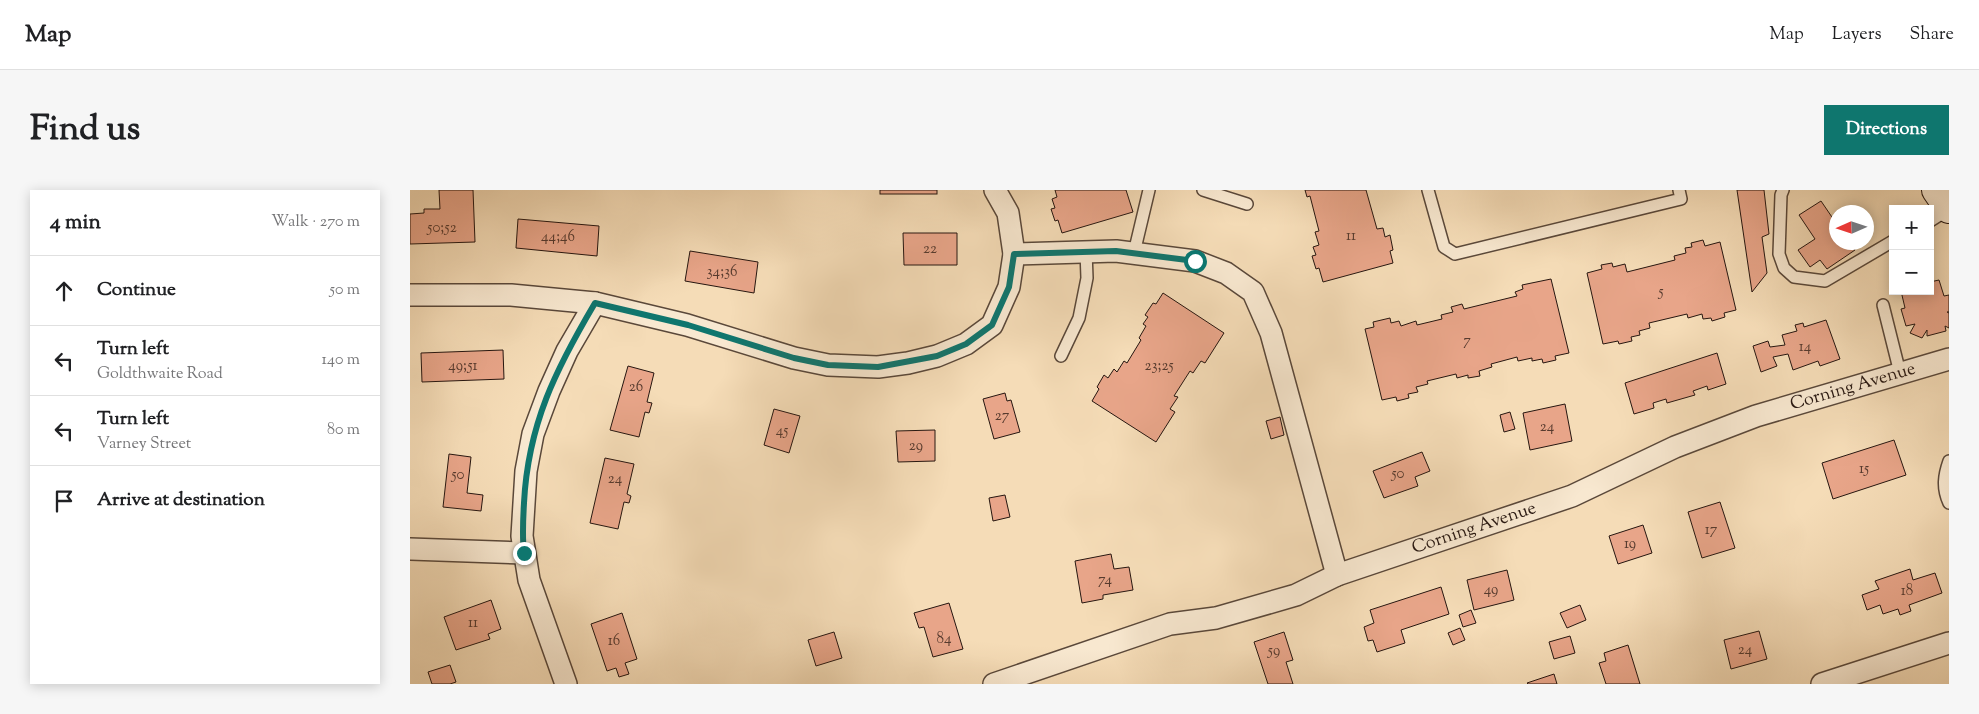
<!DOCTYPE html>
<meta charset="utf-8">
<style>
body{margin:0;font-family:"Sorts Mill Goudy",serif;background:#f6f6f6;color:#202124}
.controls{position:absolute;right:15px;top:15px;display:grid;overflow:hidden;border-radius:0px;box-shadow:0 2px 12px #0003}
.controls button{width:45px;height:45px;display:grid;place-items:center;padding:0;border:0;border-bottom:1px solid #e0e0e0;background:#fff;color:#202124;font:25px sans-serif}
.compass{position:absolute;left:1419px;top:15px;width:45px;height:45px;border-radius:50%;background:#fff;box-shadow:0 2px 12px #0003;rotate:267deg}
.stop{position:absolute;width:15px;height:15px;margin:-11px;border:4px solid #0f766e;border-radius:50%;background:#fff}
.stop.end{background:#0f766e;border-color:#fff;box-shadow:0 1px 5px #0008}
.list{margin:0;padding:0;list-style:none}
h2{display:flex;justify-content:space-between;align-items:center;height:65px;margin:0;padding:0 20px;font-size:21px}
h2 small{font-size:16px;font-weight:400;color:#757577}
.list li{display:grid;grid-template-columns:32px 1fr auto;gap:15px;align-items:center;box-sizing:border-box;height:70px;padding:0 20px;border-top:1px solid #e0e0e0}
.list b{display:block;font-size:19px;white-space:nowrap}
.list p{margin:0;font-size:16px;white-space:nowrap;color:#757577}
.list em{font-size:16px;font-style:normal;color:#757577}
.icon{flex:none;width:28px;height:28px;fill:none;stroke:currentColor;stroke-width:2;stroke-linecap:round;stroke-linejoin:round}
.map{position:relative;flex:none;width:1539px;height:494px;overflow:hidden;border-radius:0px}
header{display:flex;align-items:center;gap:30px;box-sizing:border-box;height:70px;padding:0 25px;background:#fff;border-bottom:1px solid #e0e0e0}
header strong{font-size:24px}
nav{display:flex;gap:28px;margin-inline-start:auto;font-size:18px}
.intro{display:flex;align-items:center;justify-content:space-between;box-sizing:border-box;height:120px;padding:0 30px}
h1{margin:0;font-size:35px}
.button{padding:12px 22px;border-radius:0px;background:#0f766e;color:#fff;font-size:18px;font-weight:700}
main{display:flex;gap:30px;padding:0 30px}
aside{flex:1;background:#fff;border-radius:0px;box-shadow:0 2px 12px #0003}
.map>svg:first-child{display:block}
</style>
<header>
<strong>Map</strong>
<nav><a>Map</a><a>Layers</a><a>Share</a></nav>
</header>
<div class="intro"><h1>Find us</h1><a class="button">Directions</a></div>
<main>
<aside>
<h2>4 min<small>Walk · 270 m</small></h2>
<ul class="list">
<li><svg class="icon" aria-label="ahead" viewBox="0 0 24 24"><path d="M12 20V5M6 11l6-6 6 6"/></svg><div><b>Continue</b></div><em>50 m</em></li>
<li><svg class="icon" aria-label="left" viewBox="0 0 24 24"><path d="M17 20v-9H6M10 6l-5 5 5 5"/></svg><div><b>Turn left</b><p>Goldthwaite Road</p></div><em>140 m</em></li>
<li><svg class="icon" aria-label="left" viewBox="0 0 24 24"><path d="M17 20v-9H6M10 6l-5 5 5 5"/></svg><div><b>Turn left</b><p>Varney Street</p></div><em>80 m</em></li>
<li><svg class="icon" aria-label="arrive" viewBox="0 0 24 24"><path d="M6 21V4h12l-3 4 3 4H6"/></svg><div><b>Arrive at destination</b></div></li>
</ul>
</aside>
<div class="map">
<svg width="1539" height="494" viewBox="0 0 1539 494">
<rect width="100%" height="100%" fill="#f5dcb7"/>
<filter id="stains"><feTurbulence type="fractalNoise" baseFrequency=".004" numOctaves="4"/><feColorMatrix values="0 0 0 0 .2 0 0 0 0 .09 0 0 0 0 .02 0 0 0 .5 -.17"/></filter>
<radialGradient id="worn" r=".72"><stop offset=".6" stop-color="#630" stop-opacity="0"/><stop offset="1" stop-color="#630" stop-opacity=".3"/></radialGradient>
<g fill="#e8a589" stroke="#261610">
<path d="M29,0H63L65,52L0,54V24L14,23V19H30Z"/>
<rect x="470" y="0" width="57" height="4"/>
<path d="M645,0H716L723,22L652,43L648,30L645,31L641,19L645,18L642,9L647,7Z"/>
<path d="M895,0H956L967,39L973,38L975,47L980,45L983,60L980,61L983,73L913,92L909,78L906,79L902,66L906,65L903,57L909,55L905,42L909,41L900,6L897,7Z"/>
<path d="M1327,0H1354L1359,44L1352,47L1357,83L1342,102Z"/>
<path d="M1411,11L1426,33V52H1440L1445,60L1417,79L1410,70L1400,77L1388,60L1405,49L1389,25Z"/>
<path d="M108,29L189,36L187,66L106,58Z"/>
<path d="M493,43H547V75H494Z"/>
<path d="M1293,50L1295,56L1310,52L1326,120L1314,123L1315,127L1302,131L1301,128L1293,129L1292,124L1278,128L1277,124L1239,133L1240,138L1229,141L1230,145L1221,147L1222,151L1209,154L1208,151L1193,154L1177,83L1192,79L1191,75L1202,73L1203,77L1215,74L1217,82L1265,70L1264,66L1276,63L1275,58L1282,57L1281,53Z"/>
<path d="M280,61L348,72L344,103L275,91Z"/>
<path d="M1141,89L1159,163L1145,166L1146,170L1133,173L1132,169L1122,171V168L1108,171L1107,167L1081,174L1082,177L1069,181L1070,186L1058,188V185L1047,188L1046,184L1017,191L1018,194L1006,197L1008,202L998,204L999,208L987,211L986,207L972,210L955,139L964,137L963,132L980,128L981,133L989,131L991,136L1006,131L1007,135L1032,129L1031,125L1043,122L1041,117L1052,114L1054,119L1107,106L1105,102L1113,99L1112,95Z"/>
<path d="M1529,90L1534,106L1539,105V122H1537L1539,123V138L1535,136L1536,141L1517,146V140L1512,148L1500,143L1505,134L1496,136L1491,119L1495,118L1491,101H1520V92Z"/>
<path d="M753,103L814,143L795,173L791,171L783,183L780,181L764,206L768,207L760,219L765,222L746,252L682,211L689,199L687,197L694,185L698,188L704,179L707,182L714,171L717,173L731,150L729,148L736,136L733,134L738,127L735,125L743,113L746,114Z"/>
<path d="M1416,130L1430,169L1410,176L1408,171L1383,180L1378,164L1363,167L1367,176L1351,182L1343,156L1358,151L1360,157L1375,155L1372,145L1387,141L1385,135L1393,133L1394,137Z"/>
<path d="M93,160L94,189L12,192L11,163Z"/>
<path d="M1307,163L1316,194L1298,200L1297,196L1283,201L1285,205L1257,213L1256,209L1243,213L1244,218L1224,224L1215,193Z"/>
<path d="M218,176L244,183L237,212L242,213L239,223L235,222L229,247L200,240Z"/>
<path d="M595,203L597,211L601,210L610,242L584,249L573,209Z"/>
<path d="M1155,214L1162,251L1120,260L1113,223Z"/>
<path d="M364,219L390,226L379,263L354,255Z"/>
<path d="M1100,222L1105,239L1094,242L1090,225Z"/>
<path d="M870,227L874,245L861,249L856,231Z"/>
<path d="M525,240V271L488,272L486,241Z"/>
<path d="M1484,250L1496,285L1423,309L1412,273Z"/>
<path d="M1012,262L1020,281L1005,287L1008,296L974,308L963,281Z"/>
<path d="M39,264L61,267L57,303L73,305L71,321L33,317Z"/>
<path d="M195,268L224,274L217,304L221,306L219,313L214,312L208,339L180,333Z"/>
<path d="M595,305L600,327L583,331L579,308Z"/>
<path d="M1310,312L1325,358L1292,368L1278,322Z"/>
<path d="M1233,335L1242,363L1208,374L1199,346Z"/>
<path d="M701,364L704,379L719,377L723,400L693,405V409L672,413L665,371Z"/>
<path d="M1500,379L1503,390L1525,383L1532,403L1499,415L1501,421L1490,425L1488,419L1473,424L1470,415L1457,420L1452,405L1469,399L1465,391Z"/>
<path d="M1097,380L1104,410L1064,420L1057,390Z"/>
<path d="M1031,397L1039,424L991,440L995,453L967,462L963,450L958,451L954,437L964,433L960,420Z"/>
<path d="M81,410L91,439L78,444L80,449L46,460L34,427Z"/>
<path d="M539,413L553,459L523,467L514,437L509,438L504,423Z"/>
<path d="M1170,415L1176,430L1157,438L1150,423Z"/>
<path d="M1061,420L1066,433L1053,437L1049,425Z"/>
<path d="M212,423L227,469L215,473L219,484L209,487L206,478L197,481L181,434Z"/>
<path d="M1050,438L1055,450L1043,455L1038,443Z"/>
<path d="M1349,441L1357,469L1321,479L1314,450Z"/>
<path d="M424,442L432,468L406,476L398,450Z"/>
<path d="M874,442L883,470L876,472L883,494H858L844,452Z"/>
<path d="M1160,446L1165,463L1144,469L1139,452Z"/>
<path d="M1218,455L1230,494H1196L1189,473L1196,471L1194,463Z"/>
<path d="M40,475L46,492L40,494H22L18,482Z"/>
<path d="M1144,484L1147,494H1118L1117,493Z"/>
</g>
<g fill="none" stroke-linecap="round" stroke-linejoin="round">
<defs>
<g id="service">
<path d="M793,0L837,14"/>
<path d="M1018,0L1034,57L1045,64L1271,9L1269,0"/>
<path d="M1373,0L1371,5L1369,64L1374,78L1384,87L1415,91L1483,51"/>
<path d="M1520,31L1539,19"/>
<path d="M724,63L739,0"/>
<path d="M1473,115L1490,183"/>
<path d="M651,166L669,128L677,88L676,61"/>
<path d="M1539,271C1534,285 1532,298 1539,313"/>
</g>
<g id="minor">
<path d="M604,64L706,61L785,71L816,83L843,102L861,143L927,385"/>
<path d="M0,105H101L185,113L277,135L384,168L418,175L468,177L498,173L527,166L556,154L582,135L599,97L604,64L598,23L585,0"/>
<path d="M0,359L114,363"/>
<path d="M156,494L119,390L112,346L116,281L123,244L139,201L157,161L185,113"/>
<path id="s1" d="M584,494L760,434L806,428L886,405L927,385L1162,306L1265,257L1346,226L1539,169"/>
<path d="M1412,494L1539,453"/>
</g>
<path id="secondary" d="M1526,0L1539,19"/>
</defs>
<use href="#service" stroke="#5a483a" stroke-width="14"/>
<use href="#minor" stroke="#5a483a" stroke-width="24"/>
<use href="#secondary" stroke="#261610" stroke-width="30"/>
<use href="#service" stroke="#f8e8d0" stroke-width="11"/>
<use href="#minor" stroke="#f8e8d0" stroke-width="21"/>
<use href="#secondary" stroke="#f8e8d0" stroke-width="28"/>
</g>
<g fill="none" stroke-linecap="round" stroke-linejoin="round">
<path stroke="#0f766e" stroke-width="6" d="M114,363C112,346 113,330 114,313C118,234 146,179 185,113L278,135L384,168L418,175L468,177L527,166L556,154L582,135L599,97L604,64L706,61L785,71"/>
</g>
<g text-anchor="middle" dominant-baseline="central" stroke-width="4" stroke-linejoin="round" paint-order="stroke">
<g font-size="15" fill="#563a2e">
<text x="32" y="38">50;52</text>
<text x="941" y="46">11</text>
<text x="148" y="47">44;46</text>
<text x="520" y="59">22</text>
<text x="312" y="82">34;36</text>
<text x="1251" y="102">5</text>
<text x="1057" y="151">7</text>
<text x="1395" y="157">14</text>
<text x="53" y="176">49;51</text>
<text x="749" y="176">23;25</text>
<text x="226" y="197">26</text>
<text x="592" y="226">27</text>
<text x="1137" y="237">24</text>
<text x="372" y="241">45</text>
<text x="506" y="256">29</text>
<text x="1454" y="279">15</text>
<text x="988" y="284">50</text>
<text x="48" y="285">50</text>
<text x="205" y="289">24</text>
<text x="1301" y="340">17</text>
<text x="1220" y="354">19</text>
<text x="695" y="390">74</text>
<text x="1081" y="400">49</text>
<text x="1497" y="401">18</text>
<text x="63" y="433">11</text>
<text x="534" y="449">84</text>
<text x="204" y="451">16</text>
<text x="1335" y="460">24</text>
<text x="864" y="461">59</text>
</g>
<g font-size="18" fill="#261610" stroke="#f8e8d0">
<text stroke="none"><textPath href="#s1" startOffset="911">Corning Avenue</textPath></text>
<text stroke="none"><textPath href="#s1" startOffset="506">Corning Avenue</textPath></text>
</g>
</g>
<rect width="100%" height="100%" filter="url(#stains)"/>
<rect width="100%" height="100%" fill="url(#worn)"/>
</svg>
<div class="controls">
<button>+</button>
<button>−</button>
</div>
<svg class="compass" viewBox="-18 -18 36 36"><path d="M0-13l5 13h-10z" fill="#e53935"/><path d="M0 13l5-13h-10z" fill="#757577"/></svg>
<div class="stop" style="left:785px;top:71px"></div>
<div class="stop end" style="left:114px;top:363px"></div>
</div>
</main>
